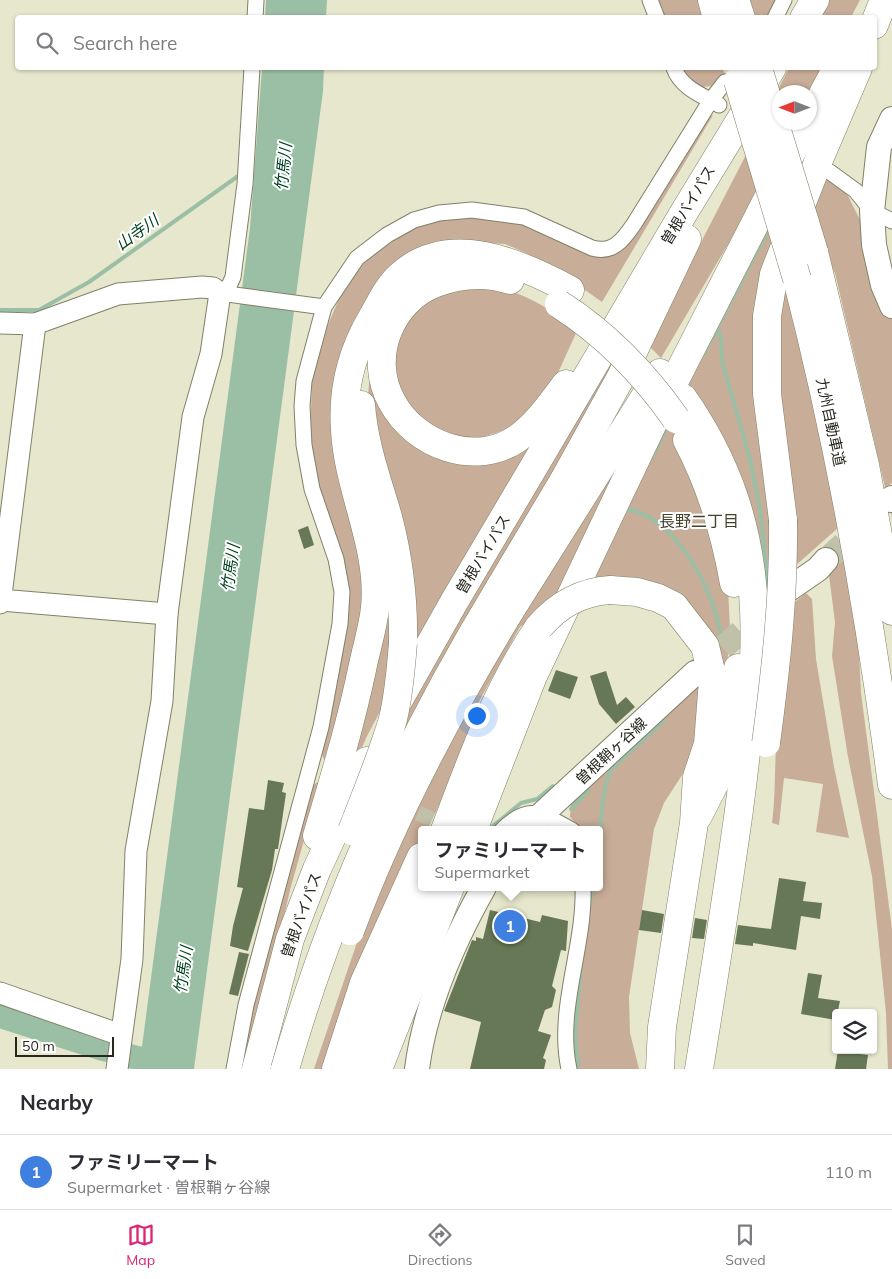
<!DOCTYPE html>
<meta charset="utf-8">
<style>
body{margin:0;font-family:Mulish,"Noto Sans JP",sans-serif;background:#f2f2f3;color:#2b2b33}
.controls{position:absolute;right:15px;bottom:15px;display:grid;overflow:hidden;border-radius:5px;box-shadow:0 1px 4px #0004}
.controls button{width:45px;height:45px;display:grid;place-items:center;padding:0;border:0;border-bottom:1px solid #e1e1e2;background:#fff;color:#2b2b33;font:25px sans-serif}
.compass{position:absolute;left:772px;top:85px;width:45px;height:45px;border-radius:50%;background:#fff;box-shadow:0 1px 4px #0004;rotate:270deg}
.scale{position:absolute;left:15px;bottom:12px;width:99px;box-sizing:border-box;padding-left:5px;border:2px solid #27271e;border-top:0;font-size:14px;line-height:18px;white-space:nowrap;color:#27271e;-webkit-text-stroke:4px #fff;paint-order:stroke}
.you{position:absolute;left:476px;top:715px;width:18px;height:18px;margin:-12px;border:4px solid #fff;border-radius:50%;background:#1a73e8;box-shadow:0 0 0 8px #1a73e833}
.badge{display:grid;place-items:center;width:32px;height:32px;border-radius:50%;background:#db2777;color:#fff;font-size:16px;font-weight:700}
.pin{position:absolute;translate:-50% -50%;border:2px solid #fff;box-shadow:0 1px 5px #0006}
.popup{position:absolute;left:418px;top:826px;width:185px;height:65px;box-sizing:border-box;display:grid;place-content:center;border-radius:5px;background:#fff;filter:drop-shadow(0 1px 4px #0005);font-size:16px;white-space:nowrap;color:#7c7c81}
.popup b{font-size:19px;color:#2b2b33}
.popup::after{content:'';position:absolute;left:50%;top:100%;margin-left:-10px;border:10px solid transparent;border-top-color:#fff}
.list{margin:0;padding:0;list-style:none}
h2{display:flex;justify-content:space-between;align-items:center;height:65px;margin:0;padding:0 20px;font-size:21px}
h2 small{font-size:16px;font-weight:400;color:#7c7c81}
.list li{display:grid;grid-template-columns:32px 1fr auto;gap:15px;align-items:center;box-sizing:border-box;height:75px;padding:0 20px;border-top:1px solid #e1e1e2}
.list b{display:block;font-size:19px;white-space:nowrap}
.list p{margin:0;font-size:16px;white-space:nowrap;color:#7c7c81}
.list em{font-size:16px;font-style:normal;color:#7c7c81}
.icon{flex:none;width:28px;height:28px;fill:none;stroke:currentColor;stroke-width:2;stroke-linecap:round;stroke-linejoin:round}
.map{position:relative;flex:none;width:892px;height:1069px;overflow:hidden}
.search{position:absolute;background:#fff;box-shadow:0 1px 4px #0004;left:15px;right:15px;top:15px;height:55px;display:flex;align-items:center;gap:12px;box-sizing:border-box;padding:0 18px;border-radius:5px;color:#7c7c81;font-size:19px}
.sheet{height:140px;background:#fff}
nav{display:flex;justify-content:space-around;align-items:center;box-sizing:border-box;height:70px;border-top:1px solid #e1e1e2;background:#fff;font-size:14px;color:#7c7c81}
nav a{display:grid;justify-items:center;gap:2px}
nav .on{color:#db2777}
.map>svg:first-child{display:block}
</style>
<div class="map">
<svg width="892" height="1069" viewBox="0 0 892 1069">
<rect width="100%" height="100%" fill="#e7e7cd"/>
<g fill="#c8ad99">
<path d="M654,0H698L704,17H660Z"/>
<path d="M747,0H779L766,18L753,17Z"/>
<path d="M828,0H860L851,17L815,18Z"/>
<path d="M678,68H722L725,74L711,86L695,88Z"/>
<path d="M789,68H824L810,92H780L778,89Z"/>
<path d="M713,115L602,302L551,266L526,253L505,244L455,241L377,282L354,320L345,346L362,551L365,618L326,763L320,751L347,612L315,465L310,432L312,382L327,327L341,294L354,273L377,250L395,237L418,225L436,220L467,215L526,224L596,257L607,256L710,116Z"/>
<path d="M749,149L760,190L661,358L648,345Z"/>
<path d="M824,173L845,190L863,226L892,310V483L888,486L892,500V517L835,273L827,258L811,203Z"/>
<path d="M769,224L773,243V560L765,634L685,387Z"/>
<path d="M784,284L795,321L839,527L795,566L776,334Z"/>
<path d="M451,287C467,288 483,287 498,289C523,291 559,314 577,331L557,375L533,409L509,429L482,437L458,438L419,419L399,389L394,362L400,330L418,306Z"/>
<path d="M609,354L618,363L392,754L403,711Z"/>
<path d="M371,358L428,450L544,428L411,654L367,409Z"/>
<path d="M645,406L563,593L520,627L477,705L484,712L427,830H421V842L405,874L326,1069H314L369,907L427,778Z"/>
<path d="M666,421L691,463L728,588L730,629L724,705L710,633L588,583Z"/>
<path d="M844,557L859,651L861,693L892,929V1069H888L886,1013L872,876L848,757L832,656L835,622L829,575L834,566Z"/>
<path d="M393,570L392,689L367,736L340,798Z"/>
<path d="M806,593L812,599L816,659L834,767L849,838L816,832L823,784L784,778L779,825L772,823C776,794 774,766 777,736C782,691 789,647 795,602Z"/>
<path d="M705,681L693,758L664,803L654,829L629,997L630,1033L639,1069H577L573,1041L575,1014L591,887H599V830H583L570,817L571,803Z"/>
<path d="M321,780L290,890L249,1069H241L255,996L305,810L313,785Z"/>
</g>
<g fill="#9bbfa5">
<path d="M266,0H327L326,17H265Z"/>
<path d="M262,68H324L323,91L194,1069H139L250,228Z"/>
</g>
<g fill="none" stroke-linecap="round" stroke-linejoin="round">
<g stroke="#9bbfa5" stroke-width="4">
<path d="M0,310H39L89,282L241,174"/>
<path d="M717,328L721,338L722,361L750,459L760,509L768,588"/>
<path d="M703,355L769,228"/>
<path d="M652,457L668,425"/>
<path d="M627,509C676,518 713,588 721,635"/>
<path d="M571,809L589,790"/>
<path d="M493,826L521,803L537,799L553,786"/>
<path d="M599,835L604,793L610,771L663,721"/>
<path d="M590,903L592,887"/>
<path d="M578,1069L575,1034L581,967"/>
</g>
<path stroke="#9bbfa5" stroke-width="24" d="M0,1016L103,1049L169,1066"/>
</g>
<g fill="#677857">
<path d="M308,526L314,545L304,549L298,530Z"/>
<path d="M556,670L578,677L570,699L548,691Z"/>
<path d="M606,671L617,705L626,697L635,707L616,724L599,704L590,676Z"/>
<path d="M268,780L284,783L282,792L286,793L278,849H275L272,870L248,951L230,946L233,926L243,888L237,887L249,808L264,810Z"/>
<path d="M779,878L806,882L803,901L822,903L820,919L801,916L796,950L753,943V946L735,944L738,925L771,929Z"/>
<path d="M490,910L540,922L542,915L568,921L566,951L561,950L552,986L556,990L552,1007L545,1010L538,1031L551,1035L543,1058L546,1060L544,1069H470L481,1022L444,1011L472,940L476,941V937L483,939Z"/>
<path d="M642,910L664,914L661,933L639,930Z"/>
<path d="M695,918L707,920L704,939L692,938Z"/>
<path d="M239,952L249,954L238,996L229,994Z"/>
<path d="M808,973L822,975L818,998L840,1001L836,1020L801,1014Z"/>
<path d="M838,1050H860V1054L868,1055L866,1069H835Z"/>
</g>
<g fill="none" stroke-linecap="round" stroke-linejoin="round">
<path stroke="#c1c1aa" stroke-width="15" stroke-dasharray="15 8" stroke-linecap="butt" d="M397,804L452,828"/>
<g stroke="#c1c1aa" stroke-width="24" stroke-dasharray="24 12" stroke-linecap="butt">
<path d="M826,560L865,524"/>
<path d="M696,672L764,611"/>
</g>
<defs>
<g id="street">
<path d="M650,0L657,18"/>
<path d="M255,18L256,0"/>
<path d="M775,18L784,0"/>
<path d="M674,68C681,88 702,95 719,105"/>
<path d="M830,172L856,191L872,211L892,221"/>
<path d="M220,293L229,286L233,277L245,184L252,68"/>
<path d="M220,293L324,307"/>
<path d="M502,830C529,803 542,814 572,830"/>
<path d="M234,1069L246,1005L321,727L340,624L342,592L336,559L312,489L304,445L302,406L304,381L324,307L357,258L387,235L414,220L439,213L472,210L524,217L592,248C613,254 623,240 634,224L711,100L725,82"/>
<path d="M569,1069C556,1009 585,948 583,887"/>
</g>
<g id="secondary">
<path d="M0,323L35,324L118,294L202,287L213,288L220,293L211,354L193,417L167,614L162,701L136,851L132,959L117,1069"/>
<path d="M0,600L167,614"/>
<path d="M0,603L35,324"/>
<path d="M0,993L121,1035"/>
</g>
<g id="primary">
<path d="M892,119L879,147L872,211L874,245L883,285L892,306"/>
<path d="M891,500L892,498"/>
<path d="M789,589L818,569L826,560"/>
<path d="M529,830L542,814L695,673"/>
<path d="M417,1069C425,1006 453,942 484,887"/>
</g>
<g id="highway">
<path d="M712,0L717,18"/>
<path d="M735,0L741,18"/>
<path d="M804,18L815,0"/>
<path d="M874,25L884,0"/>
<path d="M810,118L837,68"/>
<path d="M814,252L865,465L892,611"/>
<path d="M797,279C840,446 870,614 892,785"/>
<path d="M510,280C485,272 460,274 436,283C390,300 367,358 392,402C415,445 476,468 518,438C538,423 551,404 566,384"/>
<path d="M683,398C777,532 758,659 739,810C727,897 713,983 699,1069"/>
<path d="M361,405C364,445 377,479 388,517C399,559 404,599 403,643"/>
<path d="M687,440C711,485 725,533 734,583"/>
<path d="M783,520L767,394V316L774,274L820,157L858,68"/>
<path d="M499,589L564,480L621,377L687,239"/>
<path d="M610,590L637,592L658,598L674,606L705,646L713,680L708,744L697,777L694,823L662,1027L660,1069"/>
<path d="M515,603L660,373"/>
<path d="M397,703L454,602L683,214L772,68"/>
<path d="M698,816L718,777L726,750L738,668"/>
<path d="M445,830C471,761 497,688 539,627"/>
<path d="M473,830L533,676L594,547L654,421L807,122"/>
<path d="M317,836C334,779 351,723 363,665C367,646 373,627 375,608C381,547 348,490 345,430C342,390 352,351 373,316C381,302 388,286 401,275C450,231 522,264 570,290"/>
<path d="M256,1069L290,939L317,869L367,761"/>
<path d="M336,1069L364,983L421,857"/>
<path d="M356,1069L421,893"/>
<path d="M378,1069L450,887"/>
</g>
</defs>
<use href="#street" stroke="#818169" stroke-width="17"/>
<use href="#secondary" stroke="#818169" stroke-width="23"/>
<use href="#primary" stroke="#818169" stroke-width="26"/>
<use href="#highway" stroke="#818169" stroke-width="29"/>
<use href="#street" stroke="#fff" stroke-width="15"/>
<use href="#secondary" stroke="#fff" stroke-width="21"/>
<use href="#primary" stroke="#fff" stroke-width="24"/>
<use href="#highway" stroke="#fff" stroke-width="28"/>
<defs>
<g id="highway-bridge">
<path d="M758,68L814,252"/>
<path d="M738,81L797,279"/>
<path d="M559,304C607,335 644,373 676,419"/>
<path d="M539,627C558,605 580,592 610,590"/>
<path d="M766,743C776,668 784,596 783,520"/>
<path d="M352,831C366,794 382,757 393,719C399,694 401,668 403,643"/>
<path d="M350,931C393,815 451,707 515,603"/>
<path d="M285,1069C334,899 407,740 499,589"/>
</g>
</defs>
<use href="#highway-bridge" stroke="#818169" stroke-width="29" stroke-linecap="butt"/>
<use href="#highway-bridge" stroke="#fff" stroke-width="28"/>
</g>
<g text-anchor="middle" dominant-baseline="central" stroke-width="4" stroke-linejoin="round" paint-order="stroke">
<g font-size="15" fill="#27271e" stroke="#fff">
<text transform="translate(688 205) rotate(-59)">曽根バイパス</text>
<text transform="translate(831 422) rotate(78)">九州自動車道</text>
<text transform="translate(483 554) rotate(-59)">曽根バイパス</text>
<text transform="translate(611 751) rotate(-43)">曽根鞘ヶ谷線</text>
<text transform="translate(301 915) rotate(-70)">曽根バイパス</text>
</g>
<g font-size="16" font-style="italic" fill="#014221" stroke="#fff">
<text transform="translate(283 167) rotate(-84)">竹馬川</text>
<text transform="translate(137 232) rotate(-36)">山寺川</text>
<text transform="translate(230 568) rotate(-82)">竹馬川</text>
<text transform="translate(183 970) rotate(-82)">竹馬川</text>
</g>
<g font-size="16" fill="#43432d" stroke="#fff">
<text x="699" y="521">長野二丁目</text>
</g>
</g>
</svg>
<div class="controls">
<button><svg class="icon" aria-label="layers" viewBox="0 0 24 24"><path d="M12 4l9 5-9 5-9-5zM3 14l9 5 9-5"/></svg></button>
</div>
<svg class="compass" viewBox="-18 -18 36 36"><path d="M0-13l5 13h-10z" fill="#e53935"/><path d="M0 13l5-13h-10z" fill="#7c7c81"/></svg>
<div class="scale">50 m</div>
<div class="you"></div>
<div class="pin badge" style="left:510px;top:926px;background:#3f7fe0">1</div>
<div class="popup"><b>ファミリーマート</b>Supermarket</div>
<div class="search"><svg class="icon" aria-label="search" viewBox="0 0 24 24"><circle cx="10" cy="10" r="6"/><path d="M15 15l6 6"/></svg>Search here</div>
</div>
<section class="sheet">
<h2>Nearby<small></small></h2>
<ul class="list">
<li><span class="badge" style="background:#3f7fe0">1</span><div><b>ファミリーマート</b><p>Supermarket · 曽根鞘ヶ谷線</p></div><em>110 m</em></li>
</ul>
</section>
<nav>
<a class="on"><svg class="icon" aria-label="map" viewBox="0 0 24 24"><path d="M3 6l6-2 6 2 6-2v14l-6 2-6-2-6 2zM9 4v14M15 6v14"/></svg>Map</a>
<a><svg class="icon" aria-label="directions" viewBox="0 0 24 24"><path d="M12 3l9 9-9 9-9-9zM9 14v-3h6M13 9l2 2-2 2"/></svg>Directions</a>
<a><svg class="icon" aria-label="saved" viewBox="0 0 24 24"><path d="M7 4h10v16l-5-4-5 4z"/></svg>Saved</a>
</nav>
